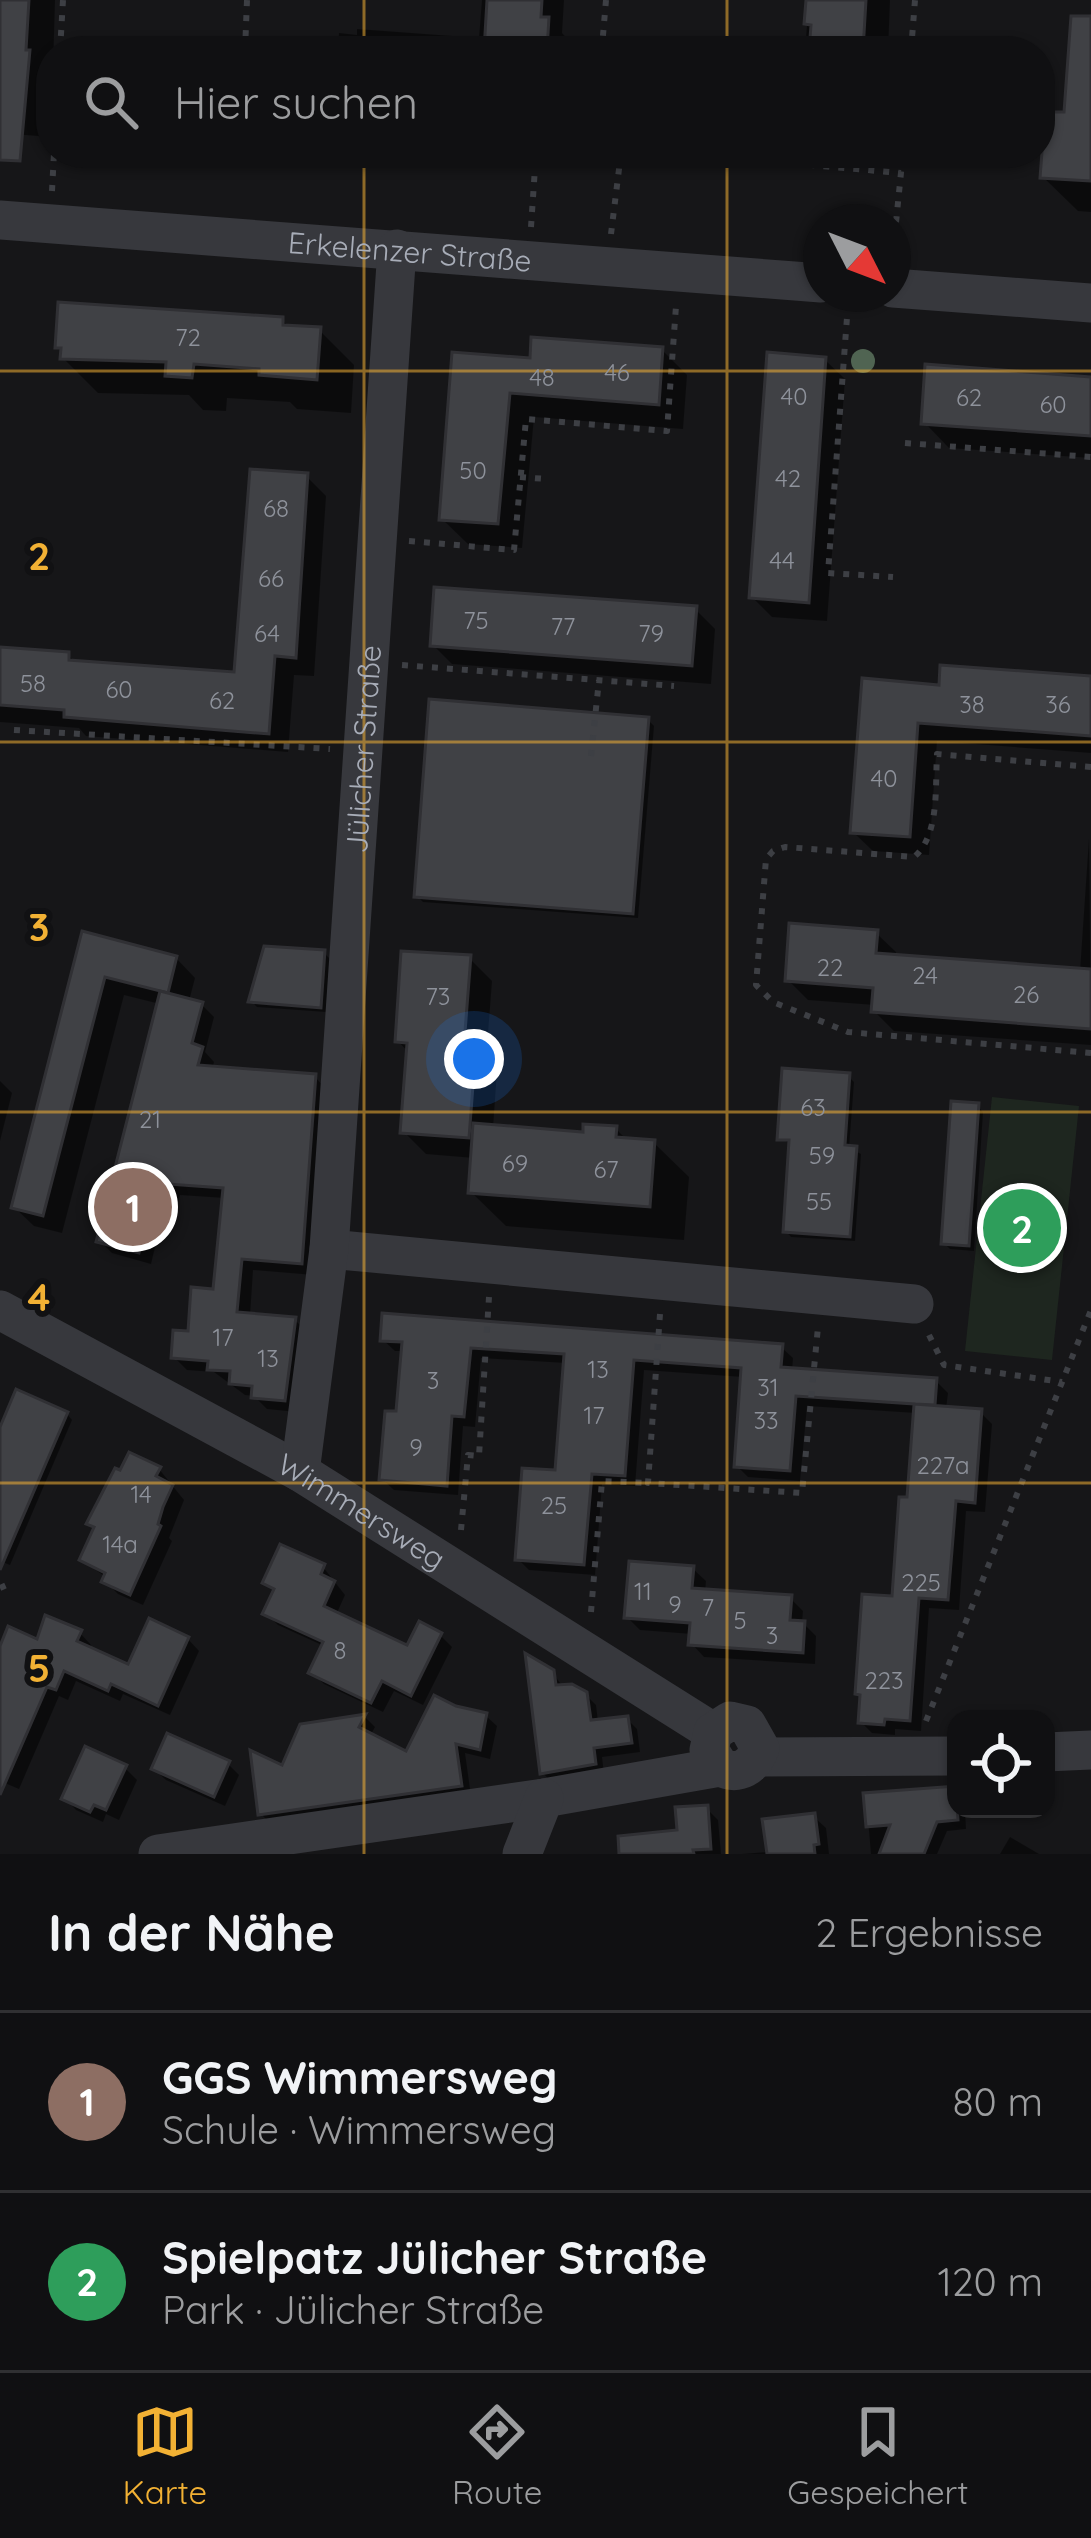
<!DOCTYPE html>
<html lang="de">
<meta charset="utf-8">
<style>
body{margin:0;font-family:Quicksand,sans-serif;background:#19191b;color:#f1f3f6}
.controls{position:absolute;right:36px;bottom:36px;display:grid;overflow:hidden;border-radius:24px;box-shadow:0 3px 9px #0004}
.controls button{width:108px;height:108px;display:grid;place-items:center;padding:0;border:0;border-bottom:3px solid #303032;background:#101012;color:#f1f3f6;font:60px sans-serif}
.compass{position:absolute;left:803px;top:204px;width:108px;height:108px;border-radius:50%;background:#101012;box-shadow:0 3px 9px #0004;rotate:132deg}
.you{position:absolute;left:474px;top:1059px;width:42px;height:42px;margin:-30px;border:9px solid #fff;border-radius:50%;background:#1a73e8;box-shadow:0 0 0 18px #1a73e833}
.badge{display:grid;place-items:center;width:78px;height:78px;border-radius:50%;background:#f2b134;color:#fff;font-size:39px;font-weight:700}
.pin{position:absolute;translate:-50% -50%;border:6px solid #fff;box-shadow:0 3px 12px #0006}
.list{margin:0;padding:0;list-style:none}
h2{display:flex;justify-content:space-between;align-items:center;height:156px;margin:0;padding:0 48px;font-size:51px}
h2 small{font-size:39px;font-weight:400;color:#9c9d9f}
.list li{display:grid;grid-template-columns:78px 1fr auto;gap:36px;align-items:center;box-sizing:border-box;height:180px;padding:0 48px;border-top:3px solid #303032}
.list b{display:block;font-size:45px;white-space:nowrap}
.list p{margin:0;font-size:39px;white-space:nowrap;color:#9c9d9f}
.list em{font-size:39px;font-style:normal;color:#9c9d9f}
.icon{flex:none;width:66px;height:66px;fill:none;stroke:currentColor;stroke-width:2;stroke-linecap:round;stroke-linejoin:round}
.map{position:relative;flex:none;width:1091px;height:1854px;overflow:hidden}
.search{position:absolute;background:#101012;box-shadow:0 3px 9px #0004;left:36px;right:36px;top:36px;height:132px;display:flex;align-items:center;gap:30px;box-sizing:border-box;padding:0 42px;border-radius:48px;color:#9c9d9f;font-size:45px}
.sheet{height:516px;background:#101012}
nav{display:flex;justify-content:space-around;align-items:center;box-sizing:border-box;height:168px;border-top:3px solid #303032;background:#101012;font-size:33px;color:#9c9d9f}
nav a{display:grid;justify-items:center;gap:6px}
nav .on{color:#f2b134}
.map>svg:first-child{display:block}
</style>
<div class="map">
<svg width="1091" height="1854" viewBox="0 0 1091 1854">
<rect width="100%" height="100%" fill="#161618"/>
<path fill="#1e261f" d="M992,1097L1079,1106L1052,1360L965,1351Z"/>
<g fill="#0007">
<path d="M0,0H55L51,137L0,133Z"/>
<path d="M482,0H564L562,33L570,42V51H338L339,33L357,35V29L479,38Z"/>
<path d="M809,0H890L888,51H805Z"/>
<path d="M1091,69V212L1078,211L1043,177L1066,115Z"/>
<path d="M282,320L290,328L319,330L354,365L351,413L297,409L290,402L227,398L226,411L203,410L189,395L98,393L63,358L59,347Z"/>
<path d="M662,350L687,375L683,429L534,417L522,548L468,544L442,519L455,355L532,361Z"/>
<path d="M825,360L845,379L827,621L772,617L752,597Z"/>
<path d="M1091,380V458L949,448L924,422Z"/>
<path d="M306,476L326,496L314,676L294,675L288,752L86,736L79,728L0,722V650L68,655L76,663L237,675Z"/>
<path d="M695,609L715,629L711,684L452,664L433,645Z"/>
<path d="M1091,679V753L937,741L929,855L873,851L853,832L864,682L942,688Z"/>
<path d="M648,720L654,726L638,918L423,902L417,896Z"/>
<path d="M1089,839L1091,1045L894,1031L874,1011L875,1005L808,1000L788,980L876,933L896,952V958L1080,971Z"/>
<path d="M84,935L176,958L195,978L189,1001L201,1004L214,1017L205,1052L214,1062L212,1070L315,1077L327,1090L314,1275L253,1270L250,1316L295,1320L307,1332L297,1412L267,1409L254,1396L245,1395L214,1372L187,1370L174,1357L216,1292L225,1198L180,1195L177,1208L165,1205L151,1264L112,1253L100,1241L160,1004L124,995L62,1233L34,1226L14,1207Z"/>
<path d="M324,953L330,959L326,1012L257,1007L251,1001Z"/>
<path d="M469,958L492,981L486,1060L497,1071L493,1128L586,1135L616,1129L627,1140L654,1143L689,1177L684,1240L506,1226L471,1192L474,1158L426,1154L404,1132L409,1053L398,1041Z"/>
<path d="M848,1076L854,1082L849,1148L861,1154L855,1241L791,1237L786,1231L792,1144L780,1138Z"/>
<path d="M0,1081L12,1093L0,1141Z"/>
<path d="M977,1106L983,1112L974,1251L950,1249L944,1243Z"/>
<path d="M383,1340L781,1347L793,1358L792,1371L936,1381L948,1393L946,1409L980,1412L992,1424L985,1512L966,1511L959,1610L929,1608L921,1731L895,1729V1735L872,1733L861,1722L862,1698L858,1693L895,1599L910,1500L916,1413L807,1406L800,1481L748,1477L737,1466L743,1377L644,1370L635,1486L602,1484L595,1575L529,1570L518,1559L558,1473L566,1363L481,1358L475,1427L463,1426L458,1495L394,1490L382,1479L399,1415L404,1351H395Z"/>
<path d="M67,1414L72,1420L10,1565L0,1561V1434Z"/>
<path d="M159,1469L184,1500L169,1538L172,1541L143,1605L118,1594L105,1581L107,1578L82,1560L96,1529L90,1523Z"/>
<path d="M323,1567L345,1595L336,1615L408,1649L441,1636L452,1647L423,1705L394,1691L383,1712L324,1684L312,1672L324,1646L278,1625L266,1613L276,1593L265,1582Z"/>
<path d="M693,1569L706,1581L705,1592L790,1598L803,1611L802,1622L816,1636L815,1664L704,1657L692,1644V1634L640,1630L627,1617Z"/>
<path d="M80,1633L91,1645L89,1650L129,1668L188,1639L199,1651L170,1715L123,1694L120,1701L76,1681L68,1700L59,1696L19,1789L0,1781V1653Z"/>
<path d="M552,1672L563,1687L586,1695L596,1705L598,1722L627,1719L637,1729L640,1752L602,1757L604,1774L552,1783L543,1773Z"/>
<path d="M455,1709L486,1716L497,1726L490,1759L465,1753L471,1796L272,1825L261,1814L302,1727L365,1717L375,1727L370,1736L407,1755Z"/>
<path d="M228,1764L239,1775L225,1806L166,1780L154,1769Z"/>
<path d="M125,1768L137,1780L119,1820L106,1814L103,1822L76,1810L65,1798Z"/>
<path d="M866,1796L965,1809L966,1829L947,1831L937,1854H871Z"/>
<path d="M706,1808L718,1820L721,1854H636L680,1832Z"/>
<path d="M814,1817L826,1828L829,1854H742L769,1852Z"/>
<path d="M1010,1837L1039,1854H1000Z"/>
</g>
<g fill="#404145" stroke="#303034" stroke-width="3">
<path d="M0,0H29L26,50H30L20,161L0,160Z"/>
<path d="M487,0H542L541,17H549L547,51H484Z"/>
<path d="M806,0H866L863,51H809L811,25L804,24Z"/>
<path d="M1071,16H1091V181L1040,178L1045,112H1064Z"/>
<path d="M58,302L283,317V325L321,327L317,380L259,375V369L194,364L192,378L165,376L166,362L60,359L61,348H55Z"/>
<path d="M531,337L663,347L659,405L510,393L498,524L439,520L452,352L530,358Z"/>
<path d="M767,352L826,357L809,603L749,598Z"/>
<path d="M925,364L1091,377V436L921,424Z"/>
<path d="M250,469L308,473L296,658L275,656L269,734L64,717V710L0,705V647L69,652V660L234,672Z"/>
<path d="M434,587L697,606L692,666L430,646Z"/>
<path d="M940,665L1091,676V736L918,723L910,837L850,833L862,678L939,685Z"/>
<path d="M429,699L649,717L633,914L414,897Z"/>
<path d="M789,923L878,930L876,953L1091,969V1029L871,1012L873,988L785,981Z"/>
<path d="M82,931L177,956L168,993L105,977L43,1216L11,1208Z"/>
<path d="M264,946L325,950L321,1008L248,1002Z"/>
<path d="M401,951L471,955L464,1045L476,1046L469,1138L400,1133L407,1043L395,1042Z"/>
<path d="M160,991L203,1002L192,1043L203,1047L198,1065L316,1074L302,1264L242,1259L237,1312L296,1317L285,1401L251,1398L252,1386L229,1384L230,1371L207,1370L208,1361L171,1358L173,1330L188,1331L191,1287L213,1289L223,1188L168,1184L164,1197L153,1194L139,1253L96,1242Z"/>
<path d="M782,1068L850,1073L845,1145L857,1146L850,1237L783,1232L789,1140H777Z"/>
<path d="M951,1101L979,1103L969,1246L941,1244Z"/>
<path d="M473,1123L583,1132V1124L617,1126L616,1137L655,1140L650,1207L468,1193Z"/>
<path d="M382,1313L783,1344L781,1367L937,1378L935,1405L914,1404L982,1409L975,1503L956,1501L948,1600L919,1598L910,1721L885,1719L884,1725L858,1723L860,1695L855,1694L862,1594L892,1596L899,1497H907L914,1404L796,1396L790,1471L734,1467L741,1368L634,1360L625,1476L592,1474L584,1565L515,1560L522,1468L555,1470L564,1354L471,1348L464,1417L452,1416L447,1486L379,1480L385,1411H396L402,1342L380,1341Z"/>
<path d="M16,1389L68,1412L0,1570V1427Z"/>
<path d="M129,1452L161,1467L156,1476L173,1485L163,1507L158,1524L161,1526L130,1595L101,1582L105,1573L79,1560L94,1527L86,1524L115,1468L120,1470Z"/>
<path d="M280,1544L325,1564L321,1574L335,1581L324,1606L407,1645L419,1621L442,1633L411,1696L382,1681L371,1703L308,1673L323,1642L262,1614L274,1589L262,1583Z"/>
<path d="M629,1561L694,1566L692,1588L792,1595L790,1620L805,1621L803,1653L688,1645L690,1623L624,1618Z"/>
<path d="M45,1615L82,1630L77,1641L128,1664L149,1618L189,1637L158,1706L111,1684L108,1691L64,1671L56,1690L47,1687L0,1795V1646L8,1626L37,1639Z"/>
<path d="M525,1653L554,1670L556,1685L572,1684L587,1692L591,1720L628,1716L632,1743L594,1748L596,1764L540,1774Z"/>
<path d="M434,1695L456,1706L487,1713L480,1750L456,1744L462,1786L258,1815L250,1750L282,1765L300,1724L366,1714L359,1727L406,1751Z"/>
<path d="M167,1733L230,1761L214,1797L151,1769Z"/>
<path d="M85,1746L127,1765L106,1810L94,1805L90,1812L61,1799Z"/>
<path d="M956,1786L958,1820L937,1822L924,1854H879L890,1825L866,1827L863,1793Z"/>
<path d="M708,1805L711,1849L693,1850L694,1854H619L618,1836L677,1830L675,1807Z"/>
<path d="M815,1813L819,1844L814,1845L815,1854H767L762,1819Z"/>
</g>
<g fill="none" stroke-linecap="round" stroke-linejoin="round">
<g stroke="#3d3f44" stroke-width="6" stroke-dasharray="6 9" stroke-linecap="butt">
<path d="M606,0L602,47L606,51"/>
<path d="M60,51L63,0"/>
<path d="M245,51L247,0"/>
<path d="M911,51L915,0"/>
<path d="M674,153L901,173"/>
<path d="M52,191L54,153"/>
<path d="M531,227L536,153"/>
<path d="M611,234L621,153"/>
<path d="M893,252L903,153"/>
<path d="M848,304L828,573L893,577"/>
<path d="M905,443L1091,457"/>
<path d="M520,477L546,479"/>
<path d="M409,541L514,550L526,419L667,431L676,306"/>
<path d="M402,665L674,686"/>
<path d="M14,730L330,749"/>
<path d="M591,756L599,680"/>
<path d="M1091,767L937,754C935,786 940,835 914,857L785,847L773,851L766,859L756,985L773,1002L848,1032L1091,1053"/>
<path d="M660,1314L648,1483L802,1493L818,1327"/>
<path d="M929,1335L944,1365L1062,1382"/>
<path d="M461,1530L468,1455L479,1456L489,1297"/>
<path d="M0,1588L11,1583"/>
<path d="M591,1612L602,1481L648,1483"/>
<path d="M926,1721L1091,1310"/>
</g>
<g stroke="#37383d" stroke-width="39">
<path id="s1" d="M0,220L821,283"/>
<path d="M893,288L1091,303"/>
<path d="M329,1249L914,1304"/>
<path id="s2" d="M0,1310L300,1472L713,1732"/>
<path id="s3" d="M300,1472L329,1249L397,249"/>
<path d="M1046,1752L1091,1750"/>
<path d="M757,1757L956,1756"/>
<path d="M158,1854L544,1798L720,1767C739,1776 753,1767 760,1748L747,1725L730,1721L713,1732L709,1750L720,1767"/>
<path d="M522,1854L544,1798"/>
</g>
</g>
<circle fill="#506452" cx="863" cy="361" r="12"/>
<path fill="none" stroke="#f2b134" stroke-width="3" stroke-opacity="0.55" d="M364,0V51M727,0V51M364,153V1854M727,153V1854M0,371H1091M0,742H1091M0,1112H1091M0,1483H1091"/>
<g text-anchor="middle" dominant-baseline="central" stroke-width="12" stroke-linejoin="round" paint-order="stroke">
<g font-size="24" fill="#8e929b">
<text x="188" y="337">72</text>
<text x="617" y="372">46</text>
<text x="542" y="377">48</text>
<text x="794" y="396">40</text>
<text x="969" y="397">62</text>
<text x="1053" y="404">60</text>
<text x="473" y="470">50</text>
<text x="788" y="478">42</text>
<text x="276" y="508">68</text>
<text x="782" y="560">44</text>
<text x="271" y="578">66</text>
<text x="476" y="620">75</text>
<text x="563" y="626">77</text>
<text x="267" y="633">64</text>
<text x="651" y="633">79</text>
<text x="33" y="683">58</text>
<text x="119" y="689">60</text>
<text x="222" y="700">62</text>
<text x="972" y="704">38</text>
<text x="1058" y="704">36</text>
<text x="884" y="778">40</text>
<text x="830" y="967">22</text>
<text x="925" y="975">24</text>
<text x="1026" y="994">26</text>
<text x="438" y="996">73</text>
<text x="813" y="1107">63</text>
<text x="150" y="1119">21</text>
<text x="822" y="1155">59</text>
<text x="515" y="1163">69</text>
<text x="606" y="1169">67</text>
<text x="819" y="1201">55</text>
<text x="223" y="1337">17</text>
<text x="268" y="1358">13</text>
<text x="598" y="1369">13</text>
<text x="433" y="1380">3</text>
<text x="768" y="1387">31</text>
<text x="594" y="1415">17</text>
<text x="766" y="1420">33</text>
<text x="416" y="1447">9</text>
<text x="943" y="1465">227a</text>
<text x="141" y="1494">14</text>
<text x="554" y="1505">25</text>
<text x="120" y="1544">14a</text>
<text x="921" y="1582">225</text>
<text x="643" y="1591">11</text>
<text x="675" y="1604">9</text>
<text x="708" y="1607">7</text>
<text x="740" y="1620">5</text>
<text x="772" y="1635">3</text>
<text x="340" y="1650">8</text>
<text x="884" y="1680">223</text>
</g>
<g font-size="30" fill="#a8adb8" stroke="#111113">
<text stroke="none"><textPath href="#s1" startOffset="411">Erkelenzer Straße</textPath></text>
<text stroke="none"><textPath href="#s3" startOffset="726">Jülicher Straße</textPath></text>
<text stroke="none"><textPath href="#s2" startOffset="414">Wimmersweg</textPath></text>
</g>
</g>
<g font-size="39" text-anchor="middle" font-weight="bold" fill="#f2b134" stroke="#111113" stroke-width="12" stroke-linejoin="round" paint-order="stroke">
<text x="39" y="570">2</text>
<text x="39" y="941">3</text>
<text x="39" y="1311">4</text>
<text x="39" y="1682">5</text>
</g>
</svg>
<div class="controls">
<button><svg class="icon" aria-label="locate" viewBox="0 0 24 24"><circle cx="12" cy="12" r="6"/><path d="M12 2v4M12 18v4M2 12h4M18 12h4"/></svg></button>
</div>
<svg class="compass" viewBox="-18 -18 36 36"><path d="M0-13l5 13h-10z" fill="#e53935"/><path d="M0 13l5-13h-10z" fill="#9c9d9f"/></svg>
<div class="you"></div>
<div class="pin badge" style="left:133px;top:1207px;background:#8d6e63">1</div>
<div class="pin badge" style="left:1022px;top:1228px;background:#2e9e5b">2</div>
<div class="search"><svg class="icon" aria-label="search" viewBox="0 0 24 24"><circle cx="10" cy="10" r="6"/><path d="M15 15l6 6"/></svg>Hier suchen</div>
</div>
<section class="sheet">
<h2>In der Nähe<small>2 Ergebnisse</small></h2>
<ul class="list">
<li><span class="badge" style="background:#8d6e63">1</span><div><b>GGS Wimmersweg</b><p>Schule · Wimmersweg</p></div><em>80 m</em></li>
<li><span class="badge" style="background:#2e9e5b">2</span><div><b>Spielpatz Jülicher Straße</b><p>Park · Jülicher Straße</p></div><em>120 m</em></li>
</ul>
</section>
<nav>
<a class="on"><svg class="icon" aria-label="map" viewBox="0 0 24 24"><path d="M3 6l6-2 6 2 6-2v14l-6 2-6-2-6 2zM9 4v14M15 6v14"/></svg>Karte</a>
<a><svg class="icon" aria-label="directions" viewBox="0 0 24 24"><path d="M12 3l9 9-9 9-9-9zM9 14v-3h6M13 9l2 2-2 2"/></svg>Route</a>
<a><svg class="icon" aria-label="saved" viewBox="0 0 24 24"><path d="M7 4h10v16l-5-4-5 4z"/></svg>Gespeichert</a>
</nav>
